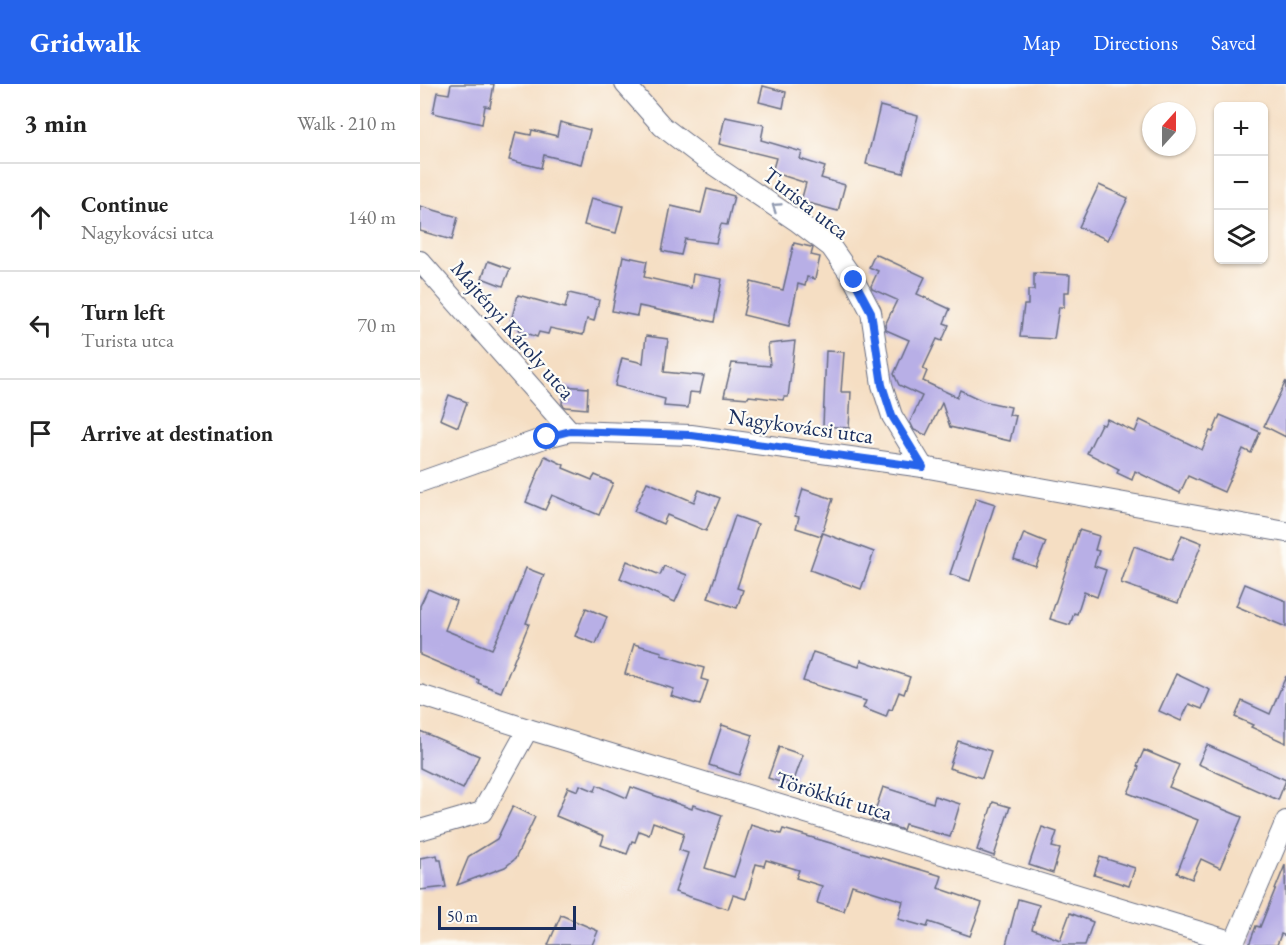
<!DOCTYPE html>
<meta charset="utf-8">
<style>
body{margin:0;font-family:"EB Garamond",serif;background:#f6f6f6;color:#222}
.controls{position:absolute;right:18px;top:18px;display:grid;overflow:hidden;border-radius:9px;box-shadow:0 2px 4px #0004}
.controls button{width:54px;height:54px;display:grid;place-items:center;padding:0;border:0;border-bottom:2px solid #e0e0e0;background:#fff;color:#222;font:30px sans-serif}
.compass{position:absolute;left:722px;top:18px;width:54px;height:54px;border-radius:50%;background:#fff;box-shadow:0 2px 4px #0004;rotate:21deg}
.scale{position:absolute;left:18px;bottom:15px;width:138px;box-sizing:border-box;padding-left:6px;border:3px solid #1b2f5e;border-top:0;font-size:16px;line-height:21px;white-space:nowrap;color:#1b2f5e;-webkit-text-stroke:4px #fdfcf7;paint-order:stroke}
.stop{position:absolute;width:18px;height:18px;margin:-14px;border:4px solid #2563eb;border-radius:50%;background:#fff}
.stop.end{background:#2563eb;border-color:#fff;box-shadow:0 2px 6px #0008}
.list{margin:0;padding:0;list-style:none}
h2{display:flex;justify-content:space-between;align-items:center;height:78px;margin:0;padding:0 24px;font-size:26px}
h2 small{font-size:20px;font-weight:400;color:#767676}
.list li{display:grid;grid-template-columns:39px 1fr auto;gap:18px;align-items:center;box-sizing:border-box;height:108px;padding:0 24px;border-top:2px solid #e0e0e0}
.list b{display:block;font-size:22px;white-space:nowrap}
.list p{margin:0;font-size:20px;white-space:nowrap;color:#767676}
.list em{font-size:20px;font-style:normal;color:#767676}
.icon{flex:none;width:33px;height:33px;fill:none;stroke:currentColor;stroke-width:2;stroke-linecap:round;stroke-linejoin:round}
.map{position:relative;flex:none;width:866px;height:861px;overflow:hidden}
header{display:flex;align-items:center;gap:36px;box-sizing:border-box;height:84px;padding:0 30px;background:#2563eb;color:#fff}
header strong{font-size:28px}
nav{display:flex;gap:33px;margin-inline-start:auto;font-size:21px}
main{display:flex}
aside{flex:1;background:#fff}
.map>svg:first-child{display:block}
</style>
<header>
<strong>Gridwalk</strong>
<nav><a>Map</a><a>Directions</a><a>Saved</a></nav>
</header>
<main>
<aside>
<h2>3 min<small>Walk · 210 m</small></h2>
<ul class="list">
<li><svg class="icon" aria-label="ahead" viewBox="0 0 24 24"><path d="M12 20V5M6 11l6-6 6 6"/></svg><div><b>Continue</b><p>Nagykovácsi utca</p></div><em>140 m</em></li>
<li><svg class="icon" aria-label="left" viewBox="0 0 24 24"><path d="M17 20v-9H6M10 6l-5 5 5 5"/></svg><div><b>Turn left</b><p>Turista utca</p></div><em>70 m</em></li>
<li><svg class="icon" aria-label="arrive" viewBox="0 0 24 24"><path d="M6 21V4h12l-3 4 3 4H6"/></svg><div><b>Arrive at destination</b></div></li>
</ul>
</aside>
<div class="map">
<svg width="866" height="861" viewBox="0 0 866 861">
<rect width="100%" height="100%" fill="#fdfcf7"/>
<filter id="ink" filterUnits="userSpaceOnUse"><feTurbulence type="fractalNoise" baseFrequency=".0167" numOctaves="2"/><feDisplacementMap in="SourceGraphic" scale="12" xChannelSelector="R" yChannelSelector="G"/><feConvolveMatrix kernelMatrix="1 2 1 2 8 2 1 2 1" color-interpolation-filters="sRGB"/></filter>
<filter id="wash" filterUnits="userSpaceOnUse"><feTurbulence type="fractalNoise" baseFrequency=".008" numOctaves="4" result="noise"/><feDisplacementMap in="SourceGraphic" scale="24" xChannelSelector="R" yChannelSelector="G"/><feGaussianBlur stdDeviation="1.35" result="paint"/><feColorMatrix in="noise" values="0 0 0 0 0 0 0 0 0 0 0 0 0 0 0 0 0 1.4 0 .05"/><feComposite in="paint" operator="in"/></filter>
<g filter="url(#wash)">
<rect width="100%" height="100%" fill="#f5dec3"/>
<g id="blocks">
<g fill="#b8afe6">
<path d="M31,0H74L70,23L65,22L62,40L13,29L17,8L29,10Z"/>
<path d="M343,2L366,8L363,24L339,18Z"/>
<path d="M460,22L498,32L483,89L446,80Z"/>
<path d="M305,33L344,41L341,56L382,68L380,75L405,83L401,94L425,101L418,127L381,117L386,99L352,88L356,74L299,60Z"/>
<path d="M140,38L170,46L161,80L124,71L121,84L89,76L96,48L111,51L112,46L137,52Z"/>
<path d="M679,101L708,114L688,156L659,143Z"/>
<path d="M287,105L314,112L307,141L301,140L296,159L265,155L261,171L242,167L251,122L281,129Z"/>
<path d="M171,114L203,122L196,149L164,141Z"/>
<path d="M0,122L38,133L32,156L0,147Z"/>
<path d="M374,159L391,163L393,164L391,171L400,173L395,195L387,193L385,202L378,200L369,242L323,231L331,198L363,206Z"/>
<path d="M455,170L505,193L497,210L530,225L524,239L529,241L522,257L517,255L503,285L507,287L503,297L537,313L540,306L563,317L591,323L589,331L596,332L590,357L530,343L522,319L506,351L494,346L490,338L502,312L479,301L474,290L489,256L466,246L465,241L477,216L452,205L451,202L458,187L449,183Z"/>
<path d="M203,172L227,177L224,193L271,204L273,190L302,195L294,238L219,222L217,232L192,227Z"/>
<path d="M68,177L90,185L83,202L62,194Z"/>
<path d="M614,189L650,191L649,208H644V223H639L634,255L600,253L604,221H608V206H614Z"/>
<path d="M149,209L179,216L174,237L167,235L163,251L130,244L128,250L119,248L117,253L99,246L100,243L90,240L98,211L145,224Z"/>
<path d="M226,252L248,255L244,288L284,292L280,309L270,308L268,324L244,322L245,315L195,302L202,274L223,279Z"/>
<path d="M375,257L368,313H364L363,316L329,312L328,314L304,312L312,279L350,282L348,260Z"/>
<path d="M406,267L424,268L421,308H431L429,344L403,342Z"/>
<path d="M866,297V353L844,342Z"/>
<path d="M144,302L168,304L167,325L145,323L142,320Z"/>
<path d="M29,311L47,318L38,343L20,335Z"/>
<path d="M800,331L840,348L831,369L823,365L804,408L768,392L760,409L715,387L712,396L697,389L699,385L667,369L681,340L684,341L687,335L715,348L720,336L782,366L790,347L793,348Z"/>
<path d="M125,372L144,381L143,384L172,396L175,391L193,399L179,431L132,411L125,426L106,418Z"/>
<path d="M227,398L274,418L279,406L300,414L286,447L247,431L243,440L214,427Z"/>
<path d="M383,405L413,415L401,452L376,444L379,433L375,432Z"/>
<path d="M556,414L575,420L550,497L530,490Z"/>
<path d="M315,432L338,440L317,504L323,506L317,524L288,514Z"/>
<path d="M659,446L679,452L675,466L679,467L674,482L686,486L677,513L664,508L657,530L654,529L650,541L630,535Z"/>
<path d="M403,449L454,468L441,505L390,486Z"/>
<path d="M604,449L626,458L616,483L594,475Z"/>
<path d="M762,451L782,459L758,519L701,499L714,462L752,476Z"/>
<path d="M207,477L240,491L244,482L267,491L255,518L200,494Z"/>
<path d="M106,484L124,491L106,539L109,540L81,608L58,599L59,596L0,571V522L8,505L36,517L25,546L72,565L88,531Z"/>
<path d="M825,500L866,517V543L816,522Z"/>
<path d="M166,524L187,533L176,560L155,552Z"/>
<path d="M214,560L242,568L241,571L284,584L281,595L288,597L280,621L251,612L254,605L205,590Z"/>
<path d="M393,568L439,583L441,576L490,593L484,610L479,608L472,626L469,625L466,633L443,624L446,617L383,597Z"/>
<path d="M756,590L790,606L782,625L769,620L761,637L739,627Z"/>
<path d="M866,592V659L831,643L833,641L815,633L822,617L850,630Z"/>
<path d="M302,641L333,651L319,691L289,681Z"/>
<path d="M0,647L59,672L43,705L0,684Z"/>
<path d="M538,657L571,667L562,694L529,684Z"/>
<path d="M787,661L866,696L858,716L778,680Z"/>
<path d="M359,663L383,671L372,702L348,694Z"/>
<path d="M724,666L759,681L749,703L822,733L800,784L781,775L772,795L757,789L778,736L708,709L719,683L717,682Z"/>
<path d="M160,701L175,707L177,701L207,714L211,703L272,725L273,721L302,731L285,784L314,793L331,741L361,750L363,745L522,792L518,804L562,819L550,852L509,838L507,843L478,835L483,817L432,801L424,827L397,819L402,802L376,794L379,786L346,776L344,782L336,780L326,815L313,811L308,825L255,808L268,769L259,766L264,749L233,738L229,751L219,747L215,758L212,757L207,770L181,761L184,752L136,732L148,703L158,707Z"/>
<path d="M463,703L513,719L515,712L540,720L530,753L485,740L483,746L452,736Z"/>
<path d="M573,718L590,723L574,772L557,766Z"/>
<path d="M93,722L115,733L95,775L85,783L37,801L49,772L77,755Z"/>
<path d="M622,743L637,748L632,763L640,765L633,789L609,781Z"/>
<path d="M17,771L18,776H21L26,803L0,806V774Z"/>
<path d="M680,773L715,784L709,802L674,791Z"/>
<path d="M865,781L866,852L861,850L857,861H829L836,842L840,843Z"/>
<path d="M598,815L619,821L612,845L640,856L650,829L673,838L665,861H586Z"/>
<path d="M141,831L178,847L172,861H128Z"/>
</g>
</g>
</g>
<g filter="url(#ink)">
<use href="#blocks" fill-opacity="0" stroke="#676c81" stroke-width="1.5"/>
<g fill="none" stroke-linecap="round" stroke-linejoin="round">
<defs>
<g id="minor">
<path d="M205,0L242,42L285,75L378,138L411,163L434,196L451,228L462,301L472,332L503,383"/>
<path d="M0,177L150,347"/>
<path d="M0,398L127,353L150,347L271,351L503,383L866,448"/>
<path d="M0,611L108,645L814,858"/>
<path d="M0,746L62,728L108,645"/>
<path d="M813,861L866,737"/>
</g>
</defs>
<use href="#minor" stroke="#676c81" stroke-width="22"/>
<use href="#minor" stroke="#fff" stroke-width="20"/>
</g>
<defs><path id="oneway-chevron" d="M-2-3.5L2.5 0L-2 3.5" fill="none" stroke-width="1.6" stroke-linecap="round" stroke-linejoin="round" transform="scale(1.5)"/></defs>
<use stroke="#8d97ae" href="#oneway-chevron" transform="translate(356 123) rotate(-146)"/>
</g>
<g fill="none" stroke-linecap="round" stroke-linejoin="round" filter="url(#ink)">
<path stroke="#2563eb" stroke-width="8" d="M127,353L150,347L271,351L503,383L472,332L462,301L451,228L434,196"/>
</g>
<g text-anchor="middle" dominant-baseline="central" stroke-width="4.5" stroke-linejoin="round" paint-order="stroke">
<g font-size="22" fill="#1b2f5e" stroke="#fdfcf7">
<text transform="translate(386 119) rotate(38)">Turista utca</text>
<text transform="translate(93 246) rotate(49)">Majtényi Károly utca</text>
<text transform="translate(381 342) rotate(8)">Nagykovácsi utca</text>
<text transform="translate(414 712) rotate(17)">Törökkút utca</text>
</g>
</g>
</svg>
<div class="controls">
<button>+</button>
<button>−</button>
<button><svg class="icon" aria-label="layers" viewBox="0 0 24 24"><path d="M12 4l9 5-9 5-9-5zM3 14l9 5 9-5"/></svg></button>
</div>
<svg class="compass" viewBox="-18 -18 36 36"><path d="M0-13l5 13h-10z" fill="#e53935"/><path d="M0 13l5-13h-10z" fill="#767676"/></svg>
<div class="scale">50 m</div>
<div class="stop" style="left:127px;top:353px"></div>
<div class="stop end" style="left:434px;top:196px"></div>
</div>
</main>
